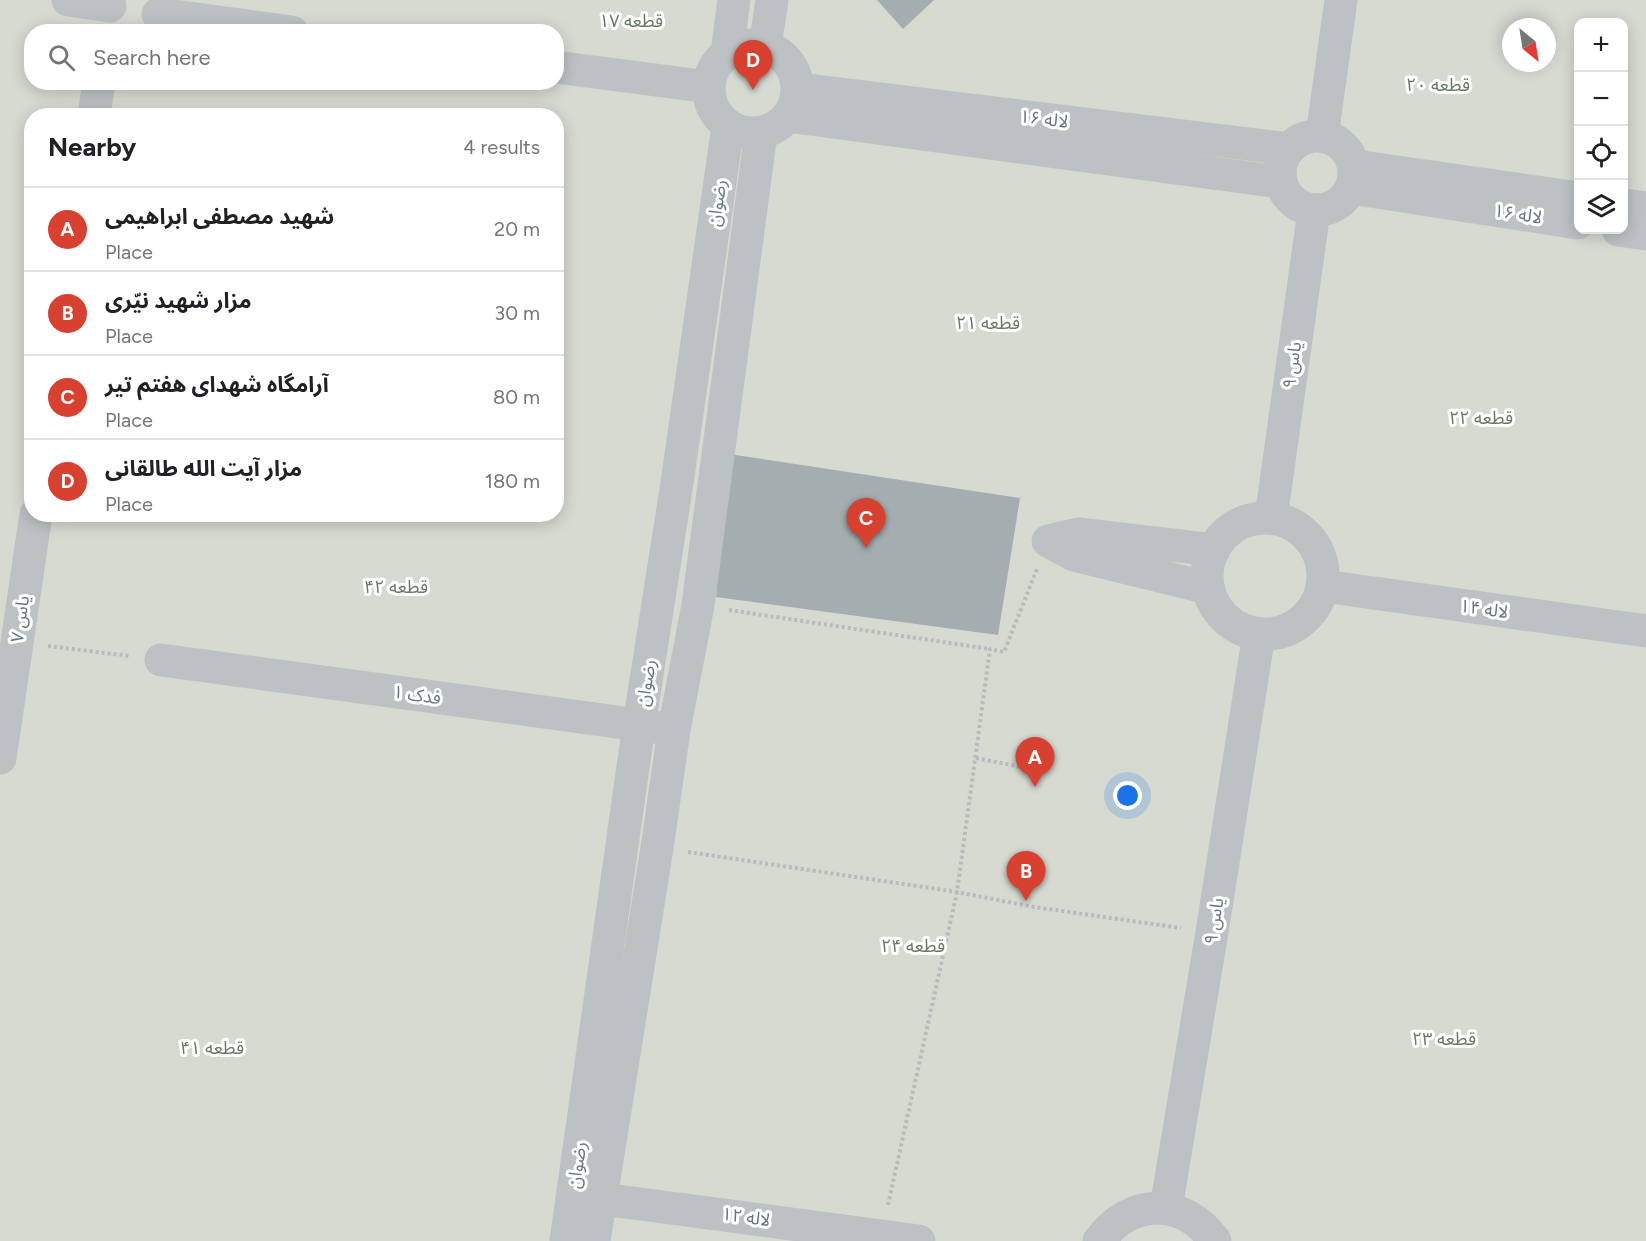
<!DOCTYPE html>
<meta charset="utf-8">
<style>
body{margin:0;font-family:Figtree,"Noto Sans Arabic",sans-serif;background:#f2f2f2;color:#202124}
.controls{position:absolute;right:18px;top:18px;display:grid;overflow:hidden;border-radius:12px;box-shadow:0 3px 15px #0003}
.controls button{width:54px;height:54px;display:grid;place-items:center;padding:0;border:0;border-bottom:2px solid #e0e0e0;background:#fff;color:#202124;font:30px sans-serif}
.compass{position:absolute;left:1502px;top:18px;width:54px;height:54px;border-radius:50%;background:#fff;box-shadow:0 3px 15px #0003;rotate:150deg}
.you{position:absolute;left:1128px;top:796px;width:21px;height:21px;margin:-15px;border:4px solid #fff;border-radius:50%;background:#1a73e8;box-shadow:0 0 0 9px #1a73e833}
.badge{display:grid;place-items:center;width:39px;height:39px;border-radius:50%;background:#d8402f;color:#fff;font-size:20px;font-weight:700}
.pin{position:absolute;translate:-50% -50px;filter:drop-shadow(0 2px 3px #0008)}
.pin::after{content:'';position:absolute;top:32px;width:21px;height:18px;background:inherit;clip-path:polygon(0 0,100% 0,50% 100%)}
.list{margin:0;padding:0;list-style:none}
h2{display:flex;justify-content:space-between;align-items:center;height:78px;margin:0;padding:0 24px;font-size:26px}
h2 small{font-size:20px;font-weight:400;color:#757577}
.list li{display:grid;grid-template-columns:39px 1fr auto;gap:18px;align-items:center;box-sizing:border-box;height:84px;padding:0 24px;border-top:2px solid #e0e0e0}
.list b{display:block;font-size:22px;white-space:nowrap}
.list p{margin:0;font-size:20px;white-space:nowrap;color:#757577}
.list em{font-size:20px;font-style:normal;color:#757577}
.icon{flex:none;width:33px;height:33px;fill:none;stroke:currentColor;stroke-width:2;stroke-linecap:round;stroke-linejoin:round}
.map{position:relative;flex:none;width:1646px;height:1241px;overflow:hidden}
.search{position:absolute;background:#fff;box-shadow:0 3px 15px #0003;left:24px;top:24px;width:540px;height:66px;display:flex;align-items:center;gap:15px;box-sizing:border-box;padding:0 21px;border-radius:24px;color:#757577;font-size:22px}
.panel{position:absolute;background:#fff;box-shadow:0 3px 15px #0003;left:24px;top:108px;width:540px;height:414px;border-radius:24px}
.map>svg:first-child{display:block}
</style>
<div class="map">
<svg width="1646" height="1241" viewBox="0 0 1646 1241">
<rect width="100%" height="100%" fill="#f5f5f2"/>
<path fill="#d6dad1" fill-rule="evenodd" d="M0,0H1646V1241H0ZM1578,22H1624V230H1578ZM1511,27H1547V63H1511ZM32,32H556V82H32ZM32,116H556V514H32Z"/>
<g fill="#a4aeb1">
<path d="M877,0H934L903,29Z"/>
<path d="M729,454L1020,498L998,635L716,597Z"/>
</g>
<g fill="none" stroke-linecap="round" stroke-linejoin="round">
<g stroke="#b7bbbc" stroke-width="4" stroke-dasharray="3 3" stroke-linecap="butt">
<path d="M28,281H32"/>
<path d="M729,610L990,649"/>
<path d="M48,646L130,656"/>
<path d="M976,758L1041,771"/>
<path d="M688,852L957,892L1034,907L1181,928"/>
<path d="M888,1205L957,892L990,649L1004,652L1037,569"/>
</g>
<g stroke="#bcc2c4" stroke-width="33">
<path d="M68,0L110,6"/>
<path d="M158,14L292,32"/>
<circle cx="753" cy="89" r="44"/>
<path d="M765,46L772,0"/>
<path d="M727,53L734,0"/>
<path d="M556,67L709,87"/>
<path d="M798,89L1289,149"/>
<path d="M94,116L99,82"/>
<path d="M788,116L1280,182"/>
<circle cx="1317" cy="173" r="37"/>
<path d="M1322,136L1341,0"/>
<path d="M1355,166L1578,198"/>
<path d="M1351,188L1578,223"/>
<path d="M1624,205L1646,208"/>
<path d="M1618,230L1646,234"/>
<path d="M1271,518L1314,211"/>
<circle cx="1265" cy="576" r="58"/>
<path d="M1323,586L1646,631"/>
<path d="M1208,588L1074,555L1048,541L1078,534L1214,550"/>
<path d="M161,660L661,728"/>
<path d="M0,758L36,514"/>
<path d="M580,1196L919,1241"/>
<path d="M1166,1208L1212,932L1259,634"/>
<path d="M566,1241L639,725L677,483L728,126"/>
<path d="M594,1241L657,848L674,730L698,605L761,133"/>
<path d="M1099,1241C1131,1197 1184,1198 1215,1241"/>
</g>
</g>
<g text-anchor="middle" dominant-baseline="central" stroke-width="6" stroke-linejoin="round" paint-order="stroke">
<g font-size="18" fill="#6b7964" stroke="#fff">
<text x="631" y="21">قطعه ۱۷</text>
<text x="1438" y="85">قطعه ۲۰</text>
<text x="988" y="323">قطعه ۲۱</text>
<text x="1481" y="418">قطعه ۲۲</text>
<text x="396" y="587">قطعه ۴۲</text>
<text x="913" y="946">قطعه ۲۴</text>
<text x="1444" y="1039">قطعه ۲۳</text>
<text x="212" y="1048">قطعه ۴۱</text>
</g>
<g font-size="18" fill="#667981" stroke="#fff">
<text transform="translate(1044 119) rotate(7)">لاله ۱۶</text>
<text transform="translate(717 203) rotate(-82)">رضوان</text>
<text transform="translate(1518 214) rotate(9)">لاله ۱۶</text>
<text transform="translate(1292 365) rotate(-82)">یاس ۹</text>
<text transform="translate(1484 609) rotate(8)">لاله ۱۴</text>
<text transform="translate(20 619) rotate(-82)">یاس ۷</text>
<text transform="translate(646 683) rotate(-81)">رضوان</text>
<text transform="translate(417 695) rotate(8)">فدک ۱</text>
<text transform="translate(1214 921) rotate(-81)">یاس ۹</text>
<text transform="translate(577 1165) rotate(-82)">رضوان</text>
<text transform="translate(746 1217) rotate(8)">لاله ۱۲</text>
</g>
</g>
</svg>
<div class="controls">
<button>+</button>
<button>−</button>
<button><svg class="icon" aria-label="locate" viewBox="0 0 24 24"><circle cx="12" cy="12" r="6"/><path d="M12 2v4M12 18v4M2 12h4M18 12h4"/></svg></button>
<button><svg class="icon" aria-label="layers" viewBox="0 0 24 24"><path d="M12 4l9 5-9 5-9-5zM3 14l9 5 9-5"/></svg></button>
</div>
<svg class="compass" viewBox="-18 -18 36 36"><path d="M0-13l5 13h-10z" fill="#e53935"/><path d="M0 13l5-13h-10z" fill="#757577"/></svg>
<div class="you"></div>
<div class="pin badge" style="left:1035px;top:787px">A</div>
<div class="pin badge" style="left:1026px;top:901px">B</div>
<div class="pin badge" style="left:866px;top:548px">C</div>
<div class="pin badge" style="left:753px;top:90px">D</div>
<div class="search"><svg class="icon" aria-label="search" viewBox="0 0 24 24"><circle cx="10" cy="10" r="6"/><path d="M15 15l6 6"/></svg>Search here</div>
<section class="panel">
<h2>Nearby<small>4 results</small></h2>
<ul class="list">
<li><span class="badge">A</span><div><b>شهید مصطفی ابراهیمی</b><p>Place</p></div><em>20 m</em></li>
<li><span class="badge">B</span><div><b>مزار شهید نیّری</b><p>Place</p></div><em>30 m</em></li>
<li><span class="badge">C</span><div><b>آرامگاه شهدای هفتم تیر</b><p>Place</p></div><em>80 m</em></li>
<li><span class="badge">D</span><div><b>مزار آیت الله طالقانی</b><p>Place</p></div><em>180 m</em></li>
</ul>
</section>
</div>
